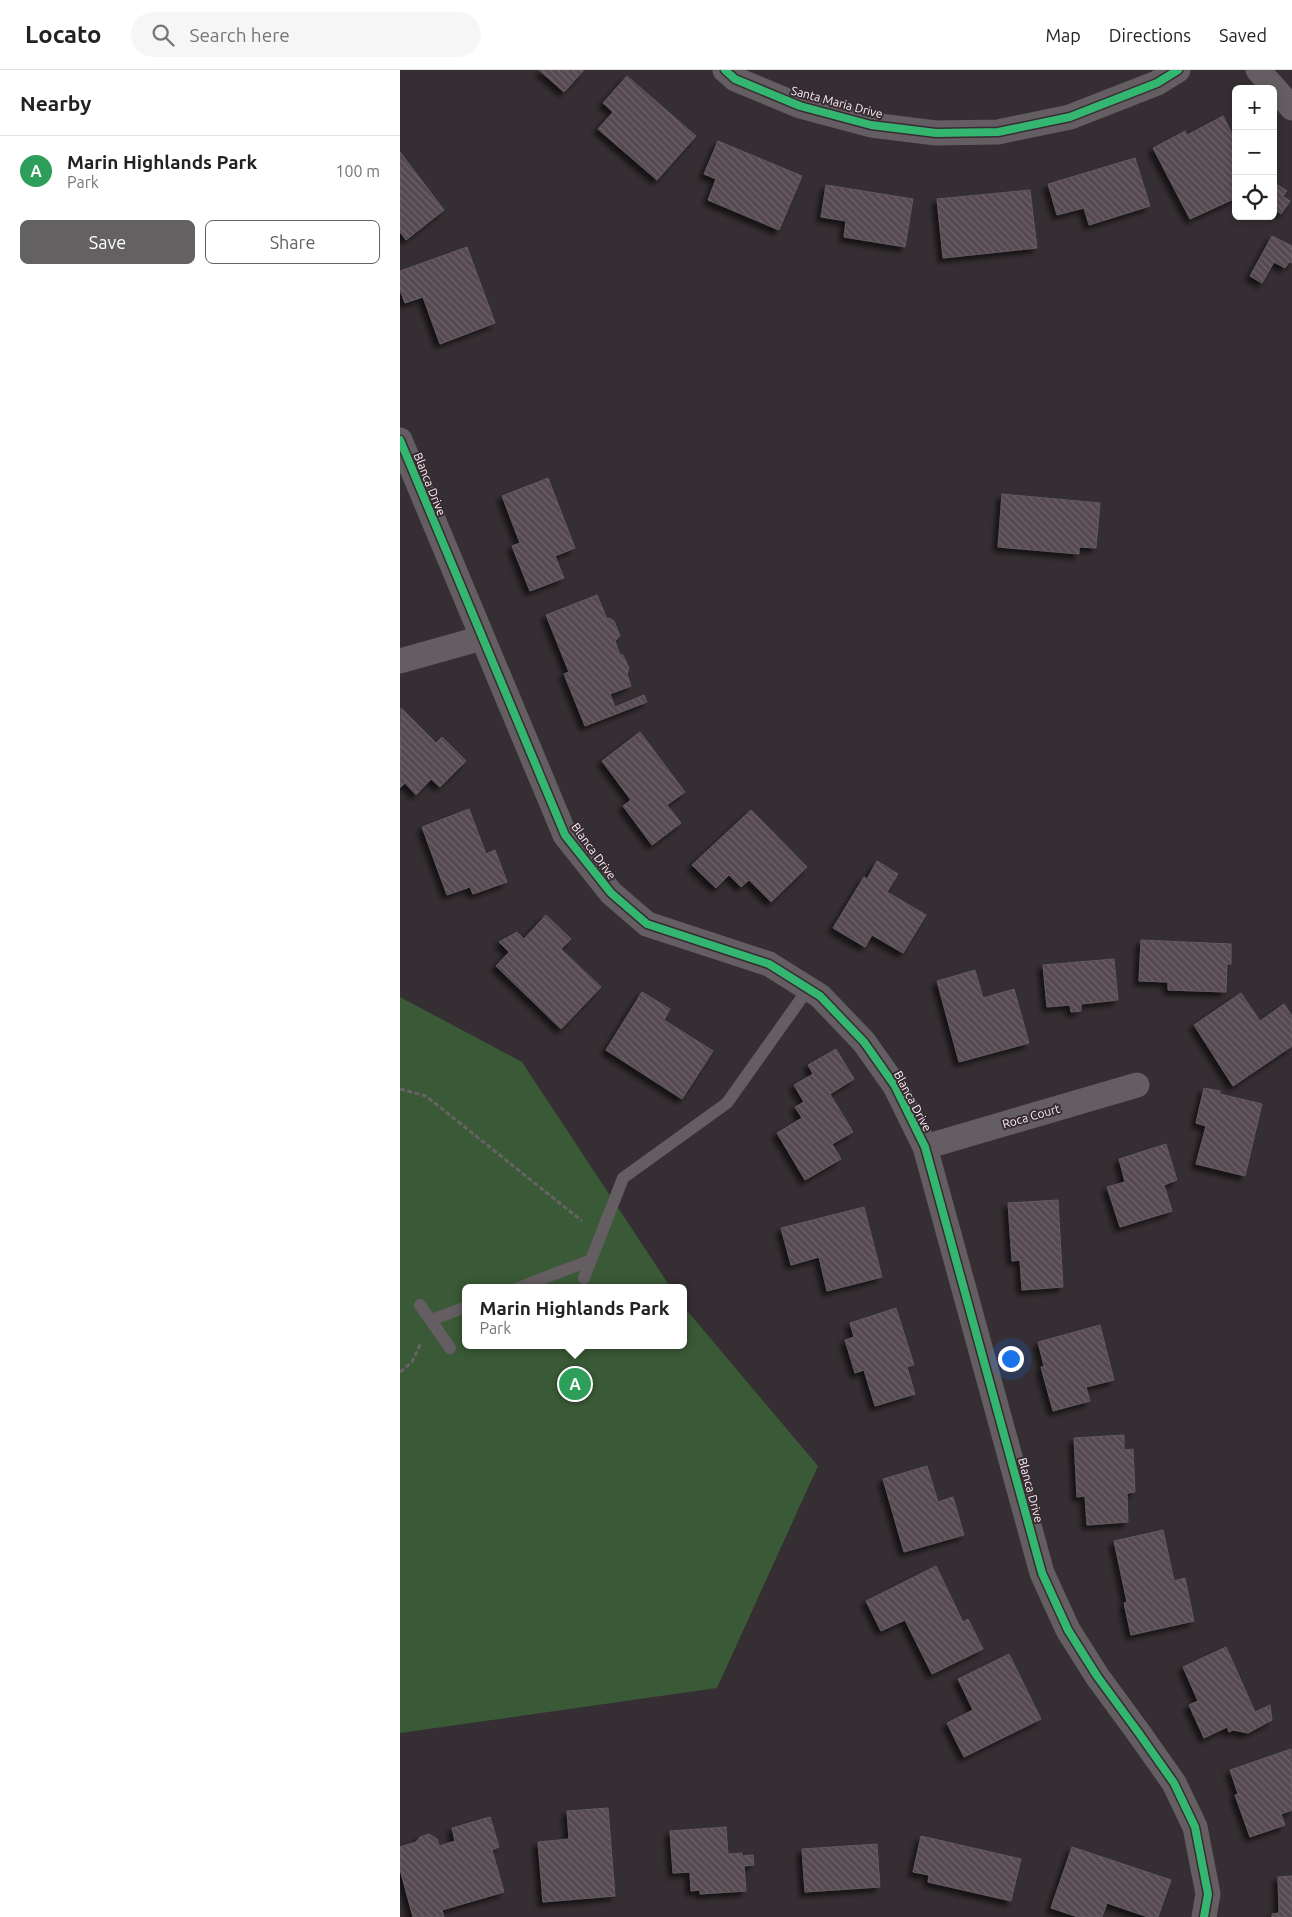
<!DOCTYPE html>
<meta charset="utf-8">
<style>
body{margin:0;font-family:Ubuntu,sans-serif;background:#f6f6f6;color:#222}
.controls{position:absolute;right:15px;top:15px;display:grid;overflow:hidden;border-radius:8px;box-shadow:0 2px 8px #0003}
.controls button{width:45px;height:45px;display:grid;place-items:center;padding:0;border:0;border-bottom:1px solid #e0e0e0;background:#fff;color:#222;font:25px sans-serif}
.you{position:absolute;left:610px;top:1288px;width:18px;height:18px;margin:-12px;border:4px solid #fff;border-radius:50%;background:#1a73e8;box-shadow:0 0 0 8px #1a73e833}
.badge{display:grid;place-items:center;width:32px;height:32px;border-radius:50%;background:#646162;color:#fff;font-size:16px;font-weight:700}
.pin{position:absolute;translate:-50% -50%;border:2px solid #fff;box-shadow:0 1px 5px #0006}
.popup{position:absolute;left:62px;top:1214px;width:225px;height:65px;box-sizing:border-box;display:grid;place-content:center;border-radius:8px;background:#fff;filter:drop-shadow(0 1px 4px #0005);font-size:16px;white-space:nowrap;color:#767676}
.popup b{font-size:19px;color:#222}
.popup::after{content:'';position:absolute;left:50%;top:100%;margin-left:-10px;border:10px solid transparent;border-top-color:#fff}
.list{margin:0;padding:0;list-style:none}
h2{display:flex;justify-content:space-between;align-items:center;height:65px;margin:0;padding:0 20px;font-size:21px}
h2 small{font-size:16px;font-weight:400;color:#767676}
.list li{display:grid;grid-template-columns:32px 1fr auto;gap:15px;align-items:center;box-sizing:border-box;height:70px;padding:0 20px;border-top:1px solid #e0e0e0}
.list b{display:block;font-size:19px;white-space:nowrap}
.list p{margin:0;font-size:16px;white-space:nowrap;color:#767676}
.list em{font-size:16px;font-style:normal;color:#767676}
.actions{display:flex;gap:10px;padding:15px 20px}
.actions a{flex:1;padding:11px 0;border:1px solid #646162;border-radius:8px;text-align:center;font-size:18px;color:#646162}
.actions .main{background:#646162;color:#fff}
.icon{flex:none;width:28px;height:28px;fill:none;stroke:currentColor;stroke-width:2;stroke-linecap:round;stroke-linejoin:round}
.map{position:relative;flex:none;width:892px;height:1847px;overflow:hidden}
header{display:flex;align-items:center;gap:30px;box-sizing:border-box;height:70px;padding:0 25px;background:#fff;border-bottom:1px solid #e0e0e0}
header strong{font-size:24px}
nav{display:flex;gap:28px;margin-inline-start:auto;font-size:18px}
.search{width:350px;height:45px;background:#f6f6f6;display:flex;align-items:center;gap:12px;box-sizing:border-box;padding:0 18px;border-radius:28px;color:#767676;font-size:19px}
main{display:flex}
aside{flex:1;background:#fff}
.map>svg:first-child{display:block}
</style>
<header>
<strong>Locato</strong>
<div class="search"><svg class="icon" aria-label="search" viewBox="0 0 24 24"><circle cx="10" cy="10" r="6"/><path d="M15 15l6 6"/></svg>Search here</div>
<nav><a>Map</a><a>Directions</a><a>Saved</a></nav>
</header>
<main>
<aside>
<h2>Nearby<small></small></h2>
<ul class="list">
<li><span class="badge" style="background:#2e9e5b">A</span><div><b>Marin Highlands Park</b><p>Park</p></div><em>100 m</em></li>
</ul>
<div class="actions"><a class="main">Save</a><a>Share</a></div>
</aside>
<div class="map">
<svg width="892" height="1847" viewBox="0 0 892 1847">
<defs>
<pattern id="building-back-hatch" width="6" height="6" patternUnits="userSpaceOnUse" patternTransform="scale(1.25)"><rect width="6" height="6" fill="#564951"/><path d="M-1 5l2 2M0 0l6 6M5-1l2 2" fill="none" stroke="#6f646b"/></pattern>
<filter id="shadow"><feDropShadow dx="-4.5" dy="4.5" stdDeviation="2.5" flood-color="#0009"/></filter>
</defs>
<rect width="100%" height="100%" fill="#352e32"/>
<path fill="#3a5936" d="M0,927L122,992L271,1218H66V1275H284V1237L418,1396L317,1618L0,1663Z"/>
<g fill="url(#building-back-hatch)" stroke="#615b5e" filter="url(#shadow)">
<path d="M139,0H184L164,22Z"/>
<path d="M227,6L296,66L257,110L198,59L213,42L203,33Z"/>
<path d="M823,46L836,71V128L790,149L753,78L785,61L787,65Z"/>
<path d="M318,71L402,106L379,160L308,130L316,109L304,104Z"/>
<path d="M0,82L44,140L6,170L0,162Z"/>
<path d="M735,88L750,136L689,155L684,138L657,145L648,114Z"/>
<path d="M873,112L887,121L883,126L890,131L881,144L876,140L873,144Z"/>
<path d="M426,115L513,129L505,177L444,167L446,151L421,147Z"/>
<path d="M630,120L637,178L543,188L537,129Z"/>
<path d="M872,166L892,176V193L889,192L885,198L874,192L862,213L850,206Z"/>
<path d="M67,177L95,253L40,274L23,227L5,233L0,220V201Z"/>
<path d="M148,408L175,478L155,486L164,508L130,521L112,476L120,473L102,426Z"/>
<path d="M602,424L700,433L696,478L679,477V484L598,477Z"/>
<path d="M197,525L207,549L209,548L214,551L220,566L215,571L220,585H223L229,598L227,604L231,616L210,624L215,637L244,625L247,632L185,656L164,604L169,602L146,545Z"/>
<path d="M1,638L36,673L42,667L66,691L40,717L31,709L16,725L5,713L0,718Z"/>
<path d="M240,662L285,722L267,735L281,753L252,775L223,736L231,730L202,691Z"/>
<path d="M69,739L86,784L95,780L107,812L73,824L70,817L47,825L22,757Z"/>
<path d="M351,740L407,797L371,832L349,810L341,817L329,805L316,818L292,795Z"/>
<path d="M477,791L498,804L487,822L526,845L503,883L472,865L465,877L433,858L464,807L467,809Z"/>
<path d="M146,845L171,869L161,879L201,917L161,959L96,896L109,882L99,872L117,862L124,869Z"/>
<path d="M741,870L831,874V894H827L826,922L768,920V912L739,911Z"/>
<path d="M714,889L718,930L681,934V941L671,942L670,935L647,937L643,895Z"/>
<path d="M575,900L583,928L614,919L629,973L559,992L537,911Z"/>
<path d="M242,922L270,939L264,950L313,981L282,1029L206,980Z"/>
<path d="M841,923L860,951L884,934L892,946V976L833,1016L794,955Z"/>
<path d="M436,979L454,1009L430,1024L453,1062L432,1074L441,1089L405,1110L377,1063L402,1048L395,1037L404,1032L394,1015L413,1004L408,995Z"/>
<path d="M804,1018L820,1021V1024L862,1034L845,1106L796,1094L806,1056L796,1053Z"/>
<path d="M766,1074L777,1110L764,1115L772,1141L720,1157L707,1117L725,1112L719,1089Z"/>
<path d="M658,1130L663,1217L622,1220L620,1190L612,1191L608,1133Z"/>
<path d="M464,1137L482,1207L427,1221L419,1187L391,1195L381,1158Z"/>
<path d="M496,1238L514,1295L507,1297L515,1324L475,1336L464,1300L455,1303L445,1270L454,1267L450,1253Z"/>
<path d="M700,1255L714,1310L686,1317L690,1331L653,1341L641,1297L644,1296L638,1272Z"/>
<path d="M724,1365V1380L733,1379L735,1422L727,1423L728,1452L687,1455L685,1426L677,1427L674,1368Z"/>
<path d="M527,1396L538,1432L553,1427L564,1465L504,1482L483,1409Z"/>
<path d="M763,1460L774,1511L785,1508L794,1551L731,1565L724,1533L727,1532L714,1471Z"/>
<path d="M536,1496L563,1552L568,1549L583,1579L532,1604L505,1550L481,1561L466,1531Z"/>
<path d="M826,1577L855,1642L870,1635L872,1650L848,1663L833,1660L829,1662L827,1657L804,1668L789,1635L798,1631L783,1597Z"/>
<path d="M609,1584L641,1649L564,1687L547,1653L573,1640L558,1609Z"/>
<path d="M891,1679L892,1740L881,1744L885,1755L850,1767L835,1725L838,1724L830,1700Z"/>
<path d="M208,1738L215,1826L143,1832L138,1772L169,1769L167,1741Z"/>
<path d="M90,1747L99,1777L92,1780L104,1822L42,1840L44,1847H13L0,1799V1777L16,1772L20,1767L29,1764L37,1769L39,1776L55,1771L52,1758Z"/>
<path d="M326,1757L328,1784L342,1783V1786L353,1785L354,1795L344,1796L346,1821L300,1824V1820L291,1821L290,1802L273,1803L270,1761Z"/>
<path d="M521,1766L621,1789L611,1831L528,1812L529,1805L513,1802Z"/>
<path d="M477,1774L480,1817L405,1822L402,1779Z"/>
<path d="M672,1777L771,1810L758,1847H748L707,1833L702,1847H678L651,1838Z"/>
<path d="M892,1806V1847H872V1844L879,1843L878,1807Z"/>
</g>
<g fill="none" stroke-linecap="round" stroke-linejoin="round">
<g stroke="#676365" stroke-width="3" stroke-dasharray="5 2.5" stroke-linecap="butt">
<path d="M0,1019L26,1026L182,1151"/>
<path d="M0,1302L12,1292L21,1273"/>
</g>
<g stroke="#645e62" stroke-width="12">
<path d="M184,1208L191,1190"/>
<path d="M118,1218L191,1190L223,1108L327,1033L408,919"/>
<path d="M20,1235L50,1278"/>
<path d="M31,1250L66,1237"/>
</g>
<g stroke="#645e62" stroke-width="25">
<path d="M325,0L335,9L400,36L471,55L536,63L598,62L670,47L757,13L778,0"/>
<path d="M858,0L892,38"/>
<path d="M0,370L165,765L211,823L247,854L369,894L420,926L464,972L495,1016L525,1077L642,1503L668,1560L697,1606L738,1662L774,1713L795,1757L808,1824L804,1847"/>
<path d="M0,591L82,568"/>
<path d="M525,1077L737,1015"/>
</g>
<defs>
<g id="cycleway">
<path d="M325,0L335,9L400,36L471,55L536,63L598,62L670,47L757,13L778,0"/>
<path d="M0,370L165,765L211,823L247,854L369,894L420,926L464,972L495,1016L525,1077L642,1503L668,1560L697,1606L738,1662L774,1713L795,1757L808,1824L804,1847"/>
</g>
</defs>
<use href="#cycleway" stroke="#382b32" stroke-width="11"/>
<use href="#cycleway" stroke="#33b770" stroke-width="8"/>
</g>
<g text-anchor="middle" dominant-baseline="central" stroke-width="4" stroke-linejoin="round" paint-order="stroke">
<g font-size="12" fill="#faf1f5" stroke="#382b32">
<text transform="translate(437 32) rotate(15)">Santa Maria Drive</text>
<text transform="translate(30 414) rotate(68)">Blanca Drive</text>
<text transform="translate(194 781) rotate(54)">Blanca Drive</text>
<text transform="translate(513 1031) rotate(62)">Blanca Drive</text>
<text transform="translate(631 1046) rotate(-16)">Roca Court</text>
<text transform="translate(631 1420) rotate(75)">Blanca Drive</text>
</g>
</g>
</svg>
<div class="controls">
<button>+</button>
<button>−</button>
<button><svg class="icon" aria-label="locate" viewBox="0 0 24 24"><circle cx="12" cy="12" r="6"/><path d="M12 2v4M12 18v4M2 12h4M18 12h4"/></svg></button>
</div>
<div class="you"></div>
<div class="pin badge" style="left:175px;top:1314px;background:#2e9e5b">A</div>
<div class="popup"><b>Marin Highlands Park</b>Park</div>
</div>
</main>
